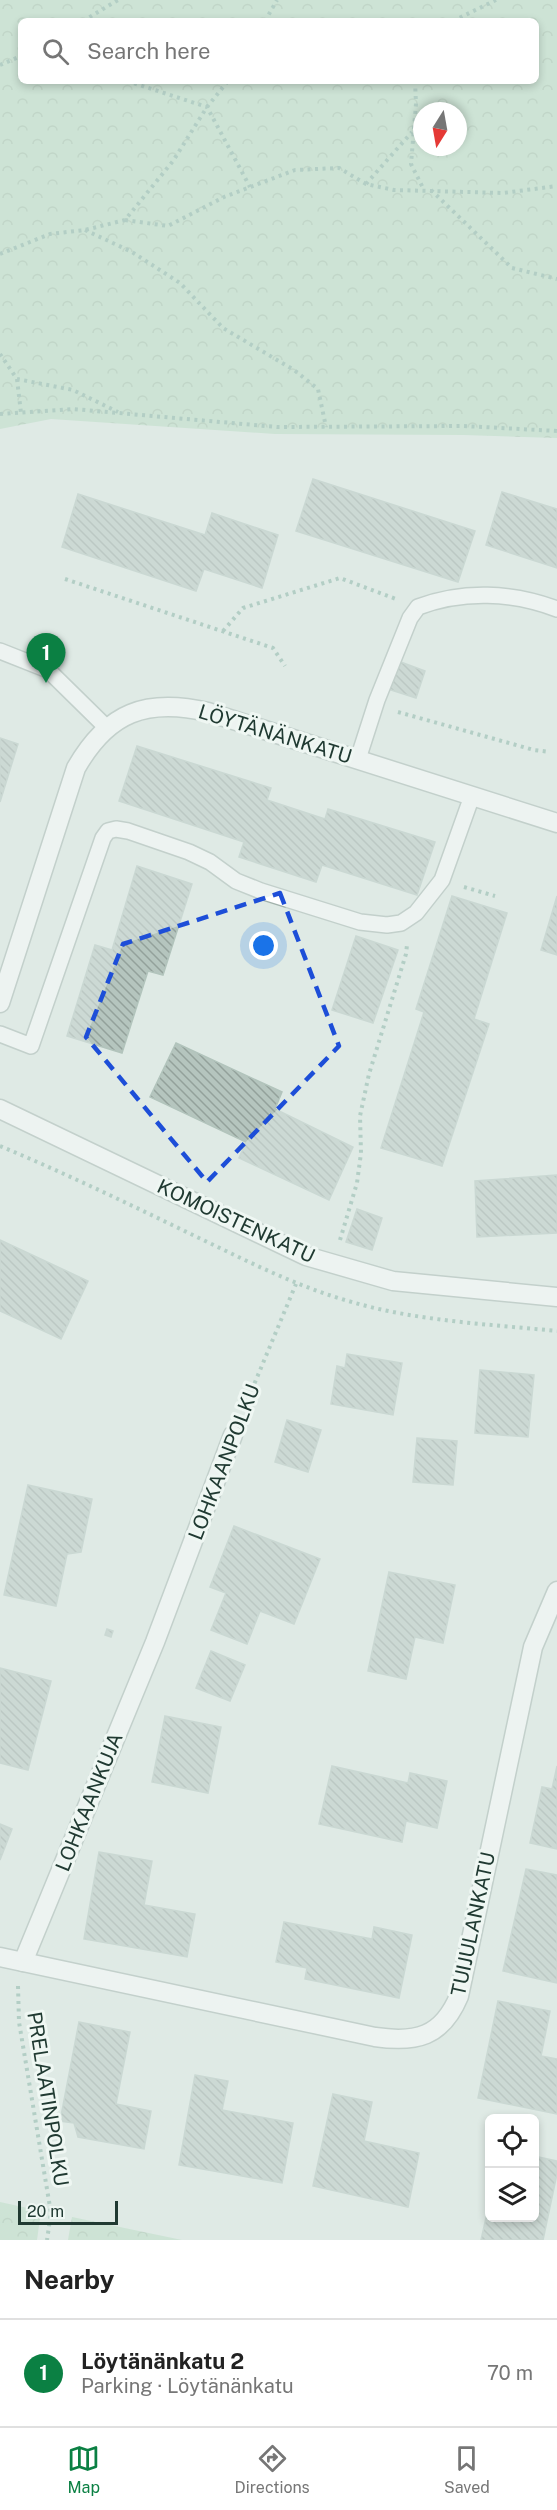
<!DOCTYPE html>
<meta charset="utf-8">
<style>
body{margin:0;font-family:"Public Sans",sans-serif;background:#f6f6f6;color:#222}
.controls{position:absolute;right:18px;bottom:18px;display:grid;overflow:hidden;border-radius:9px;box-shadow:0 3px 9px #0003}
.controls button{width:54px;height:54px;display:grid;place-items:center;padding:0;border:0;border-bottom:2px solid #e0e0e0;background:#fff;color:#222;font:30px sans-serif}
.compass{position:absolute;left:413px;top:102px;width:54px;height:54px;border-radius:50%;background:#fff;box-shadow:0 3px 9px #0003;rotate:191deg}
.scale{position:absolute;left:18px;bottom:15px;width:100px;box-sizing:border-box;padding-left:6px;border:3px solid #203a32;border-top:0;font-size:16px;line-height:21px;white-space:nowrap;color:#203a32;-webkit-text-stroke:4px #eff7f3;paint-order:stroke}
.you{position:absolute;left:264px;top:946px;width:21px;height:21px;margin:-15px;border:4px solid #fff;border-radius:50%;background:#1a73e8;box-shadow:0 0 0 9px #1a73e833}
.badge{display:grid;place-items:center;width:39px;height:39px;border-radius:50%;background:#0b8043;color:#fff;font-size:20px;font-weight:700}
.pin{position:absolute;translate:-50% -50px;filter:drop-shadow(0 2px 3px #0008)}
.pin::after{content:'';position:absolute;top:32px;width:21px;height:18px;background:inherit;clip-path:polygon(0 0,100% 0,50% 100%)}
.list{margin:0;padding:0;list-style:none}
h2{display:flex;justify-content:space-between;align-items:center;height:78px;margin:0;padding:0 24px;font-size:26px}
h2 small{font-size:20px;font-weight:400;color:#767676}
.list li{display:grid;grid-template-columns:39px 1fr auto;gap:18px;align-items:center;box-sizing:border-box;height:108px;padding:0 24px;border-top:2px solid #e0e0e0}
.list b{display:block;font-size:22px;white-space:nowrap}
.list p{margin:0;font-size:20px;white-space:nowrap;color:#767676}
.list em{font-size:20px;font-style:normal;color:#767676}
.icon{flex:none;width:33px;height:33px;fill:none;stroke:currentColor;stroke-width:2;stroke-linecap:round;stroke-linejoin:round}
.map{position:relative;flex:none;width:557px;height:2240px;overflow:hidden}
.search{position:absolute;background:#fff;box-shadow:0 3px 9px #0003;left:18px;right:18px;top:18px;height:66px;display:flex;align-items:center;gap:15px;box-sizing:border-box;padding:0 21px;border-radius:9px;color:#767676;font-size:22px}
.sheet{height:186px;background:#fff}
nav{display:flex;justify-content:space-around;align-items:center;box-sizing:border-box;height:84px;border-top:2px solid #e0e0e0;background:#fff;font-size:16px;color:#767676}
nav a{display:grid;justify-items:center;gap:3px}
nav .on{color:#0b8043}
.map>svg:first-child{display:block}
</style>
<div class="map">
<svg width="557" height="2240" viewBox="0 0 557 2240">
<defs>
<pattern id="forest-crowns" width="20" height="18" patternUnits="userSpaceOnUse" patternTransform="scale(1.5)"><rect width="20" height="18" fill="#b8dcc0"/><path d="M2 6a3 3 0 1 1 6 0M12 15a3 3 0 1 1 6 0" fill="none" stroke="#9ebea5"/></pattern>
<pattern id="building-back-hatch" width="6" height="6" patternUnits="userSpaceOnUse" patternTransform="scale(1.5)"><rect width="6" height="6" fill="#b5c5be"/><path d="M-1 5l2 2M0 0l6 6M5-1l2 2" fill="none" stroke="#93a19b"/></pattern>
</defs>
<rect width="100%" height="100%" fill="#dfeae5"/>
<g fill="url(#forest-crowns)" fill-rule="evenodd">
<path d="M0,0H557V438L464,435L275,434L51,419L0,429ZM21,21H536V81H21ZM422,111H458V147H422Z"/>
<path d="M0,2202L41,2211L37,2240H0Z"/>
<path d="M72,2217L182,2240H68Z"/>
</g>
<g fill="url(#building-back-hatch)" stroke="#b2c4bc" stroke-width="1.5">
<path d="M313,479L475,531L458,582L296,531Z"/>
<path d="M502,492L557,509V568L486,545Z"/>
<path d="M78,494L205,535L212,513L278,535L262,588L204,569L196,591L62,547Z"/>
<path d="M398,661L425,671L416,698L388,689Z"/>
<path d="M0,738L18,744L0,802Z"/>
<path d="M137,746L271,788L267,800L325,819L328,809L435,842L417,895L322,865L316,882L239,857L244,842L119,801Z"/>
<path d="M137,866L192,884L163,975L148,971L122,1053L67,1036L95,945L112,950Z"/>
<path d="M452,896L507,913L474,1019L489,1024L442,1166L381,1148L424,1012L416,1009Z"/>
<path d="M557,896V955L541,950Z"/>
<path d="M356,936L398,950L373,1023L332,1010Z"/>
<path d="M176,1043L282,1092L275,1109L353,1147L329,1200L239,1158L246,1142L150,1097Z"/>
<path d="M557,1175V1233L477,1237L475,1181Z"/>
<path d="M357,1209L382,1218L372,1250L346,1242Z"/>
<path d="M0,1240L88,1281L61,1339L0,1311Z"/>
<path d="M347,1354L402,1363L393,1415L331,1404L337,1366L345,1368Z"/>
<path d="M480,1370L534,1375L528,1437L475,1433Z"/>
<path d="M287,1420L321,1430L308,1472L275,1462Z"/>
<path d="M417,1438L457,1441L453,1485L413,1482Z"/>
<path d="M28,1485L92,1499L81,1552L67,1554L56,1606L4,1595Z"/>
<path d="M234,1526L320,1559L294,1624L260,1611L247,1644L211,1630L226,1593L210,1587Z"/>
<path d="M389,1572L455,1585L443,1643L415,1637L406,1679L368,1671Z"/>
<path d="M107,1629L113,1631L111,1637L105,1635Z"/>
<path d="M211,1651L245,1665L230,1701L196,1688Z"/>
<path d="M0,1668L51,1681L28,1770L0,1763Z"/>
<path d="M165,1716L221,1727L208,1793L152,1782Z"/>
<path d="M332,1766L408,1783L410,1773L447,1781L437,1828L406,1821L402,1842L319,1824Z"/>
<path d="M557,1766V1849L530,1843L542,1787L552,1789Z"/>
<path d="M0,1824L12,1829L0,1860Z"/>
<path d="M99,1852L152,1861L144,1905L195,1914L187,1957L84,1939Z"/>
<path d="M526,1869L557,1875V1983L503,1971Z"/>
<path d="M284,1922L372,1939L374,1927L412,1935L399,1998L305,1979L307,1968L276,1962Z"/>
<path d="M498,2001L550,2011L541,2056L557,2059V2114L478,2098Z"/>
<path d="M79,2022L130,2032L116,2104L151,2111L144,2149L78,2137L74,2123L60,2121Z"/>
<path d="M195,2075L228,2081L222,2110L293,2123L282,2183L179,2165Z"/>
<path d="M333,2094L372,2102L364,2141L419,2153L408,2207L313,2186Z"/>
<path d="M534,2156L557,2161V2174L543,2240H481L490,2200V2218H534Z"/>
</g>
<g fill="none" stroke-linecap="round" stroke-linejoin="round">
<defs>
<g id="lane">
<path d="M0,651L48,670L107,728"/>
<path d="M358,759L377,700L410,618L418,607C463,590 512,592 557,609"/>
<path d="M0,1034L31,1046L103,838L108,831L116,829L128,831L189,852L210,862L236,881L261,891L360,922L387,925L401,923L416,913L442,880L472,796"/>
</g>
<g id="street">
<path d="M0,1003L76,768C108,712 146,698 208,712L557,823"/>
<path d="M0,1109L306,1256L393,1281L557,1297"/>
<path d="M0,1957L375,2037C416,2043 442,2037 459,1996L533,1647L557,1591"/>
<path d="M23,1962L155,1642L233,1435"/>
</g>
</defs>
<use href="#lane" stroke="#a2b2ac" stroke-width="18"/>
<use href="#street" stroke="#a2b2ac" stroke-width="21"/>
<g stroke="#7fae9e" stroke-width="4" stroke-dasharray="3 4.5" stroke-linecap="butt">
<path d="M83,21L118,0"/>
<path d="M265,21L277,0"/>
<path d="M453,21L496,0"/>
<path d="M0,65L21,56"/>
<path d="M127,81L207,107L250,187"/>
<path d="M415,81L416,104L411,164L424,190"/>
<path d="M366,184L412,132"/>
<path d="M431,190L512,268L557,279"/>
<path d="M125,220L168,226L224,197L295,170L339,168L366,184L394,190L503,193L557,186"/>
<path d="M85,230L132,252L180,283L223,328L294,370L318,389L326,427"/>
<path d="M0,254L50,234L85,230L125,220L173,161L207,107L228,81"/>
<path d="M0,354L17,379L73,390L118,412"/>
<path d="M17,379L21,413"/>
<path d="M0,414L73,409L277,427L464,426L557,431"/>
<path d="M65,579L273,648L285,666"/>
<path d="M223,631L243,608L340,578L396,599"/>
<path d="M398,712L534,750L550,752"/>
<path d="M464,887L495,896"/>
<path d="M0,1146C67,1174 133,1206 199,1238C247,1261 294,1285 345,1300C413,1321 487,1324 557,1331"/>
<path d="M340,1240L357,1183L361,1153L360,1116L369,1074L406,954L407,945"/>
<path d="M243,1411L296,1284"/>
<path d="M18,1986L19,2022L51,2213L47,2240"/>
</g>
<use href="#lane" stroke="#fff" stroke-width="15"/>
<use href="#street" stroke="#fff" stroke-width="18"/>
</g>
<path d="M0 0H557V2240H0ZM280,893L339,1046L207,1182L86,1037L123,944Z" fill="#dfeae5" fill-opacity=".55" fill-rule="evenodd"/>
<path fill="none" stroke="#1d4ed8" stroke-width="4.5" stroke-dasharray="12 8" stroke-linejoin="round" d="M280,893L339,1046L207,1182L86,1037L123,944Z"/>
<g text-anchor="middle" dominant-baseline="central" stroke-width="6" stroke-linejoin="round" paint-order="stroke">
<g font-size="20" fill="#203a32" stroke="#eff7f3">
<text transform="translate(275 734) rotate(17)">LÖYTÄNÄNKATU</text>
<text transform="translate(236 1221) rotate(25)">KOMOISTENKATU</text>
<text transform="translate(224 1462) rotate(-69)">LOHKAANPOLKU</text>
<text transform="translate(89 1802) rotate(-68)">LOHKAANKUJA</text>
<text transform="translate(473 1924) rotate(-78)">TUIJULANKATU</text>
<text transform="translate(48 2099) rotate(81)">PRELAATINPOLKU</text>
</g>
</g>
</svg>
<div class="controls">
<button><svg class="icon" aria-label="locate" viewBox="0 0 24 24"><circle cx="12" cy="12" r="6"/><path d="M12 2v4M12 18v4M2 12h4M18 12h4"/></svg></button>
<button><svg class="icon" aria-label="layers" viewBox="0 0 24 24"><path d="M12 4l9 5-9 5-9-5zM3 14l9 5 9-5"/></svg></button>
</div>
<svg class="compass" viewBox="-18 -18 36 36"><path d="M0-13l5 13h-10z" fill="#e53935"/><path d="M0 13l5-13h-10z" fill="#767676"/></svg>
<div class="scale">20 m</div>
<div class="you"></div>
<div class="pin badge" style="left:46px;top:683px">1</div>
<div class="search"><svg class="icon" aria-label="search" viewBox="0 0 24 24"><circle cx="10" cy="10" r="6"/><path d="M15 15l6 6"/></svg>Search here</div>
</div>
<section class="sheet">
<h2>Nearby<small></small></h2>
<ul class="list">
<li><span class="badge">1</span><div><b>Löytänänkatu 2</b><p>Parking · Löytänänkatu</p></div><em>70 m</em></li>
</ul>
</section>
<nav>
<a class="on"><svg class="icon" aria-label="map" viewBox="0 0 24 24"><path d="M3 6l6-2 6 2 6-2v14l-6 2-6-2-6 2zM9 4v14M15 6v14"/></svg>Map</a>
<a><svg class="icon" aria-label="directions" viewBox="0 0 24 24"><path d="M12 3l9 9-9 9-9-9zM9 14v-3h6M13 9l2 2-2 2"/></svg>Directions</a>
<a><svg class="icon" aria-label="saved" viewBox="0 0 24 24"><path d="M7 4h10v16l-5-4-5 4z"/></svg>Saved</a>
</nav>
